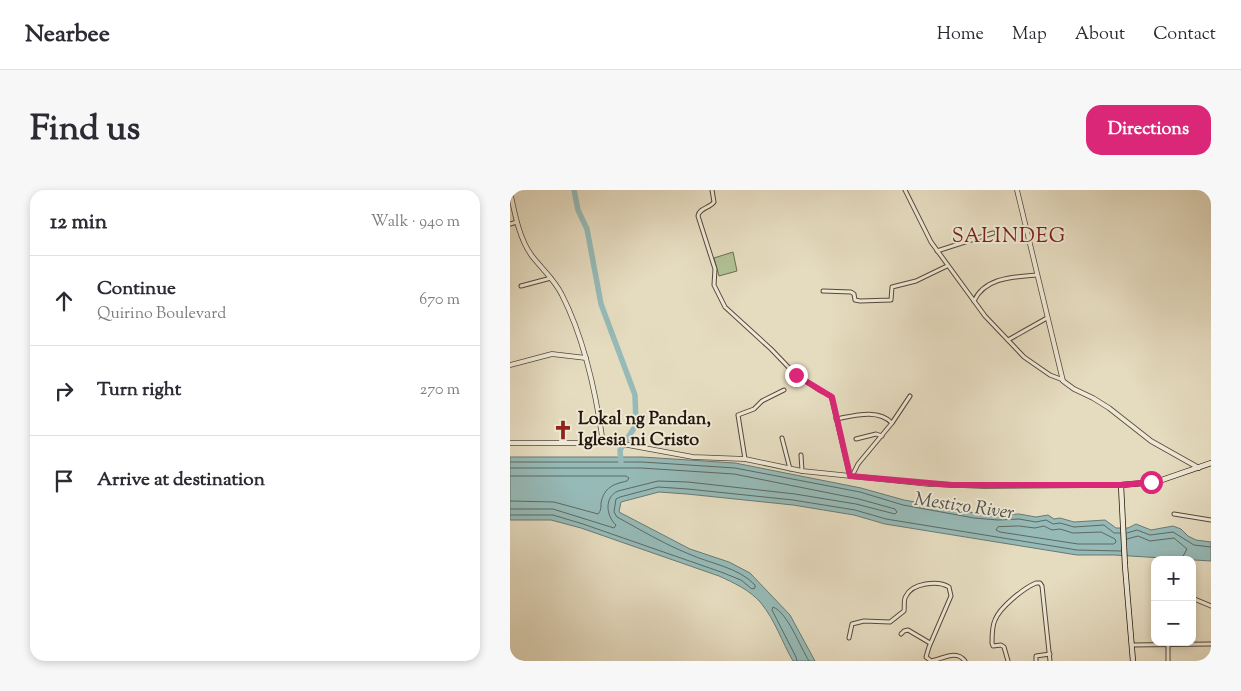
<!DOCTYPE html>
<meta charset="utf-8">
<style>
body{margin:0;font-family:"Sorts Mill Goudy",serif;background:#f7f7f7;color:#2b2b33}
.controls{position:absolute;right:15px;bottom:15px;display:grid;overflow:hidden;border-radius:10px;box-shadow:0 2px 8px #0003}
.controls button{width:45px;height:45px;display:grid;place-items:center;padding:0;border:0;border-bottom:1px solid #e1e1e2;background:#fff;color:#2b2b33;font:25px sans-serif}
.stop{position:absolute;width:15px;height:15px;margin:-11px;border:4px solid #db2777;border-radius:50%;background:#fff}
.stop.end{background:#db2777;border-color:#fff;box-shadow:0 1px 5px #0008}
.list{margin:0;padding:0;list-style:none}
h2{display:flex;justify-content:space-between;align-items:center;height:65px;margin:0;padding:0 20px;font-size:21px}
h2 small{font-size:16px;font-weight:400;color:#7c7c81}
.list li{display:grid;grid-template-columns:32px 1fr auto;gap:15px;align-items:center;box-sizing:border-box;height:90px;padding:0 20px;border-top:1px solid #e1e1e2}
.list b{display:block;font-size:19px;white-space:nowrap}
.list p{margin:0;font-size:16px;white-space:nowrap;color:#7c7c81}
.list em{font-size:16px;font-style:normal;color:#7c7c81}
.icon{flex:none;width:28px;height:28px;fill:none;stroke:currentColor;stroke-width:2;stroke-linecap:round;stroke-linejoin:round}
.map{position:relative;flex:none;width:701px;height:471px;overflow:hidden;border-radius:15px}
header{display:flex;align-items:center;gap:30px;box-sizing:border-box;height:70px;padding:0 25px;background:#fff;border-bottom:1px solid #e1e1e2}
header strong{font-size:24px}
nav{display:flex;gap:28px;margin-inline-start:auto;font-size:18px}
.intro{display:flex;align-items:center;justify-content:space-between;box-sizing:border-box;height:120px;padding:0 30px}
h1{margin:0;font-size:35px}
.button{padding:12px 22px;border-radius:15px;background:#db2777;color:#fff;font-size:18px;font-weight:700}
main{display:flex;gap:30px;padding:0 30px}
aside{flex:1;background:#fff;border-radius:15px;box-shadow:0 2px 8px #0003}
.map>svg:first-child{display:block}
</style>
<header>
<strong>Nearbee</strong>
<nav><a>Home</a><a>Map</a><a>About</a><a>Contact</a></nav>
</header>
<div class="intro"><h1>Find us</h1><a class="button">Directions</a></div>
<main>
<aside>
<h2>12 min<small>Walk · 940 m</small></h2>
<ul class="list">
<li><svg class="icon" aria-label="ahead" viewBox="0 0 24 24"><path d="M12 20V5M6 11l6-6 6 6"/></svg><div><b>Continue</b><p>Quirino Boulevard</p></div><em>670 m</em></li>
<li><svg class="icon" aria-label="right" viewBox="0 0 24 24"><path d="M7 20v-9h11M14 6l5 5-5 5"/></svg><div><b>Turn right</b></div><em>270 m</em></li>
<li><svg class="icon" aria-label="arrive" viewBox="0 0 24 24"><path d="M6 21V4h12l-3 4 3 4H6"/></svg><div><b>Arrive at destination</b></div></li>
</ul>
</aside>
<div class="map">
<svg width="701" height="471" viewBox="0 0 701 471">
<rect width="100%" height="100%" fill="#e5dbbf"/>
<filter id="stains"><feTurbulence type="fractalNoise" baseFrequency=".004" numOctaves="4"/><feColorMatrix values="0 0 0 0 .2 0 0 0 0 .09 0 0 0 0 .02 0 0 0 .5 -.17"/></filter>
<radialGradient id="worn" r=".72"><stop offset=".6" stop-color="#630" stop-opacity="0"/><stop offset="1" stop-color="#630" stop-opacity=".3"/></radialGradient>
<path fill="#b1c195" stroke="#6b6c52" d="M223,62L227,81L209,86L204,68Z"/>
<path fill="#96bab7" stroke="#697973" d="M0,267H132L225,273L351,298L394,310L465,323L489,325L509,324L526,327L538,325L544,329L550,328L564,332L595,330L606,338H618L626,334L641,340L663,336L671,339L678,346L686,350L701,352V371L604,365H567L375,334L344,325L283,315L177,304L149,302L111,312L109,322L180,359L219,372L240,383L280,425L305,471H283C272,452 265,430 251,413C240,400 224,393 209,386L71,338L41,330H0Z"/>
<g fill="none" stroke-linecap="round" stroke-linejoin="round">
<g stroke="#5e6862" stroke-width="1">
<path d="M0,272H132L225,278L350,302L393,315L464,328L488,330L509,329L526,332L536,330L543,334L550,333L564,337L594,335L604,343H610"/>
<path d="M0,278H131L224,284L349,309L385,319L387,322L385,324L346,314L285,304L178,292L148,291L108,301C94,307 96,326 106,335L104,338L43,319H0"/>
<path d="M0,286H116L119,288L117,291C104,294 94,297 91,313C91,317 91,321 88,324L44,312L0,311"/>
<path d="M0,325H43L73,334L211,382L231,390L242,399L245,398V395C228,377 201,374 179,364C154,354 131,340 107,327L104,322L106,309L110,307L148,297L178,299L283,310L345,320L376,329L567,360L611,361"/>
<path d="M509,336L525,338L534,336L542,340L550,339L563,343L591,342L605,349L606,352L604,354H568L490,342L486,340L488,337Z"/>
<path d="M617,343L627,340L640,345L663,342L684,355L701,357"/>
<path d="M617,349L628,346L640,351L664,348L677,359L671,370"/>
<path d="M287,471L286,467L262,420L263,417C278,423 290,457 299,471"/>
</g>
<path stroke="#96bab7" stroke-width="5.5" d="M64,0L68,20L77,39L91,114L125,205L126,235L110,260L111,273"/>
<defs>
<g id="minor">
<path d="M202,0L204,12C200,18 189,18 188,26L205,79L204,95L215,117L261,159L286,185L309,200L321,206L340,286"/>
<path d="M395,0L421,52L475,126L514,167L540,185L553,190"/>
<path d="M0,34L7,32"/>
<path d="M427,61L483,43"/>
<path d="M11,96L41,88"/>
<path d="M313,101L341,102L344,104L345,110L350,111L381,110L382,97L406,91L437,76"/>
<path d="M464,111C475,87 504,87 527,85"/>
<path d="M498,150L537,128"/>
<path d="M326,229C343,226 368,218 382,233"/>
<path d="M272,248L280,279"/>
<path d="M346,249L366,244L372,246"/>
<path d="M291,265L292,281"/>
<path d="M235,269L228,225L244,219L252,211L274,200"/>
<path d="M342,286L348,274L382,233L400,206"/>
<path d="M664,324L701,330"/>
<path d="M682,408L701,416"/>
<path d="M391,444L394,441L398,440L420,453"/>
<path d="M339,448L342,434L354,431L380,432L394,421C395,416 393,410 396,406C402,393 428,390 439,397L441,406L419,457L416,467L421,471C433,469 446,459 455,471"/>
<path d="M658,453V471"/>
<path d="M622,455L701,454"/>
<path d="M498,471L494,457L491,455L483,456L482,453C482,446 482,436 485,430C490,417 514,398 526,393H530L532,396L540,471"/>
<path d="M526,471V466L540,464"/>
</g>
<g id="tertiary">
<path d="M507,0L553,191L564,199L583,208L599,218L641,251L689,278"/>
<path d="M0,1C4,20 9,49 22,66C32,79 45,90 52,105C75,150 86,203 93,253"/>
<path d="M0,175L42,164L76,168"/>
<path d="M0,253H107L183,267L235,269L292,281L419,294L474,296L611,295"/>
</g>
<path id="secondary" d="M623,471L615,376L611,295L646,292L701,273"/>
</defs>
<use href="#minor" stroke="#55483a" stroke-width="5"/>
<use href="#tertiary" stroke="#55483a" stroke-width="5.5"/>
<use href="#secondary" stroke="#25170e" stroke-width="6"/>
<use href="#minor" stroke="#eee8d5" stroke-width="3"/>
<use href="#tertiary" stroke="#eee8d5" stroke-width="4"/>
<use href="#secondary" stroke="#eee8d5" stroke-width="4.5"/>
</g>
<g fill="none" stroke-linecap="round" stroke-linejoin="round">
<path stroke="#db2777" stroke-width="6" d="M286,185L322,207L340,286L442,295H611L641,292"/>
</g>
<defs>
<symbol id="church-bare" viewBox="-9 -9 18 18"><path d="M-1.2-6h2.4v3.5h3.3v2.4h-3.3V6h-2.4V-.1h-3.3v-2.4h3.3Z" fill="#8f2418" stroke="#eee8d5" stroke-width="2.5" paint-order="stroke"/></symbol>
</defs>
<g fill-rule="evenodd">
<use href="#church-bare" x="39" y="226" width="28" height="28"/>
</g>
<g text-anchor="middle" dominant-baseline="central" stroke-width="4" stroke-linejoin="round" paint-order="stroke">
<g font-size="18" font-weight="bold" fill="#25170e" stroke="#eee8d5" text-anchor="start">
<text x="68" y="230">Lokal ng Pandan,<tspan x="68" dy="21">Iglesia ni Cristo</tspan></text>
</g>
<g font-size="19" font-style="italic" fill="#4d5049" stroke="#eee8d5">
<text transform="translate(454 317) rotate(8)">Mestizo River</text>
</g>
<g font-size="20" letter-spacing="1" fill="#7a1f14" stroke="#eee8d5">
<text x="499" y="47">SALINDEG</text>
</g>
</g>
<rect width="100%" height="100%" filter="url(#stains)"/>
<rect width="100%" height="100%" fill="url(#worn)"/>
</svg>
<div class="controls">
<button>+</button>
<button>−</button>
</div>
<div class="stop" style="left:641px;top:292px"></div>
<div class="stop end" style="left:286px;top:185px"></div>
</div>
</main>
